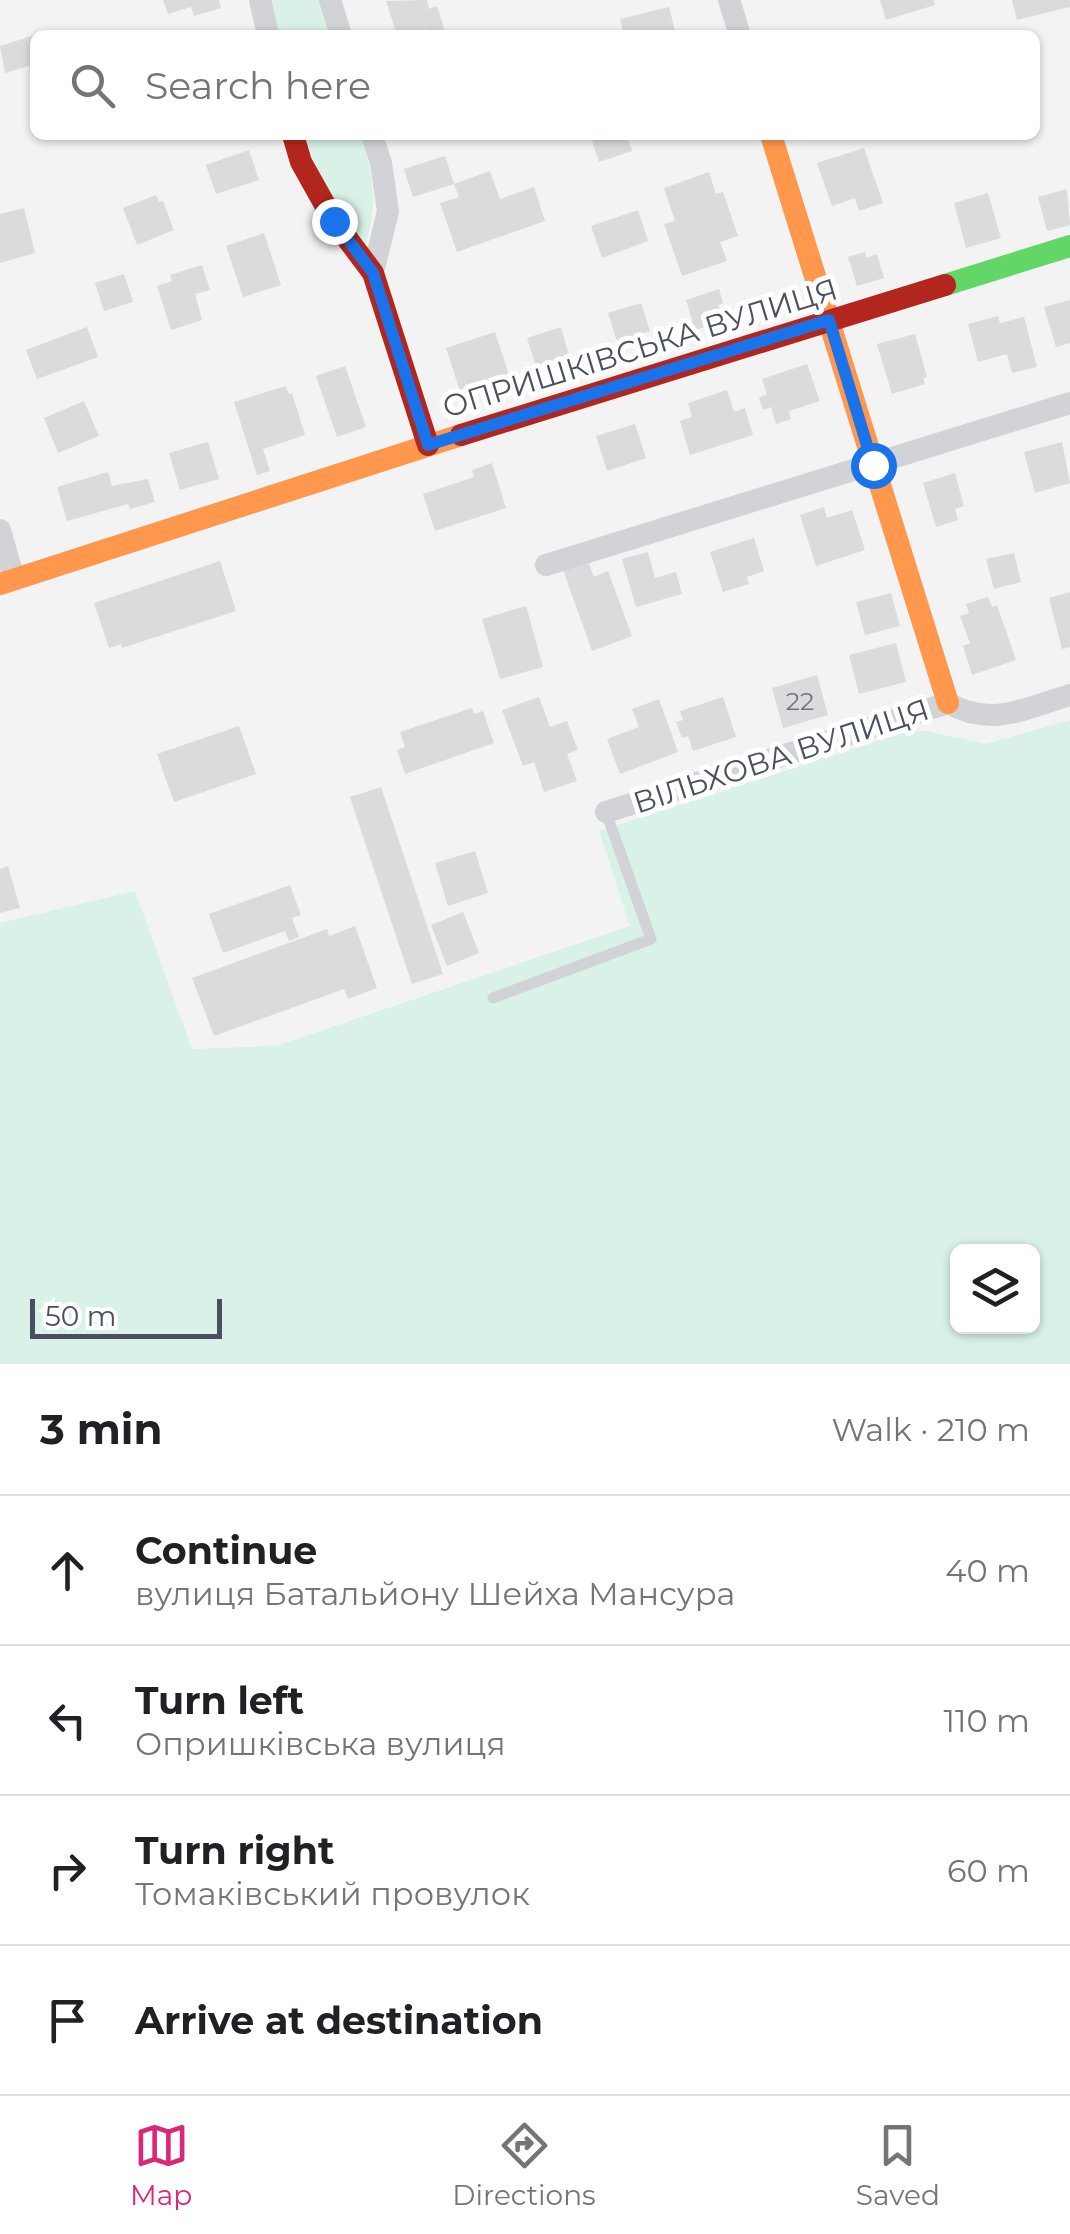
<!DOCTYPE html>
<meta charset="utf-8">
<style>
body{margin:0;font-family:Montserrat,sans-serif;background:#f2f2f2;color:#202124}
.controls{position:absolute;right:30px;bottom:30px;display:grid;overflow:hidden;border-radius:15px;box-shadow:0 2px 8px #0004}
.controls button{width:90px;height:90px;display:grid;place-items:center;padding:0;border:0;border-bottom:2px solid #e0e0e0;background:#fff;color:#202124;font:50px sans-serif}
.scale{position:absolute;left:30px;bottom:25px;width:192px;box-sizing:border-box;padding-left:10px;border:5px solid #4a5060;border-top:0;font-size:28px;line-height:35px;white-space:nowrap;color:#4a5060;-webkit-text-stroke:8px #fff;paint-order:stroke}
.stop{position:absolute;width:30px;height:30px;margin:-22px;border:8px solid #1a73e8;border-radius:50%;background:#fff}
.stop.end{background:#1a73e8;border-color:#fff;box-shadow:0 2px 10px #0008}
.list{margin:0;padding:0;list-style:none}
h2{display:flex;justify-content:space-between;align-items:center;height:130px;margin:0;padding:0 40px;font-size:42px}
h2 small{font-size:32px;font-weight:400;color:#757577}
.list li{display:grid;grid-template-columns:65px 1fr auto;gap:30px;align-items:center;box-sizing:border-box;height:150px;padding:0 40px;border-top:2px solid #e0e0e0}
.list b{display:block;font-size:38px;white-space:nowrap}
.list p{margin:0;font-size:32px;white-space:nowrap;color:#757577}
.list em{font-size:32px;font-style:normal;color:#757577}
.icon{flex:none;width:55px;height:55px;fill:none;stroke:currentColor;stroke-width:2;stroke-linecap:round;stroke-linejoin:round}
.map{position:relative;flex:none;width:1070px;height:1364px;overflow:hidden}
.search{position:absolute;background:#fff;box-shadow:0 2px 8px #0004;left:30px;right:30px;top:30px;height:110px;display:flex;align-items:center;gap:25px;box-sizing:border-box;padding:0 35px;border-radius:15px;color:#757577;font-size:38px}
.sheet{height:730px;background:#fff}
nav{display:flex;justify-content:space-around;align-items:center;box-sizing:border-box;height:140px;border-top:2px solid #e0e0e0;background:#fff;font-size:28px;color:#757577}
nav a{display:grid;justify-items:center;gap:5px}
nav .on{color:#db2777}
.map>svg:first-child{display:block}
</style>
<div class="map">
<svg width="1070" height="1364" viewBox="0 0 1070 1364">
<rect width="100%" height="100%" fill="#f3f3f3"/>
<g fill="#d9f1e7" fill-rule="evenodd">
<path d="M268,0H319L330,35H277Z"/>
<path d="M303,135H361C374,179 377,200 366,245L340,217Z"/>
<path d="M1070,720V1364H0V923L135,891L192,1049L276,1046L630,926L599,831L908,731H926L986,744ZM958,1252H1032V1326H958Z"/>
</g>
<g fill="#dadbdd">
<path d="M163,0H219L221,8L194,16L191,7L168,14Z"/>
<path d="M427,0L429,9L437,6L446,35H428L426,29L397,35L386,1Z"/>
<path d="M880,0H934L935,5L886,20Z"/>
<path d="M1012,0H1070V7L1017,20Z"/>
<path d="M669,7L676,35H624L620,19Z"/>
<path d="M35,35V64L5,73L0,46Z"/>
<path d="M590,135H627L632,151L599,162Z"/>
<path d="M864,148L883,203L859,211L855,198L832,206L817,163Z"/>
<path d="M249,150L259,180L216,194L206,165Z"/>
<path d="M445,156L454,184L413,197L404,169Z"/>
<path d="M490,171L500,199L534,187L545,221L457,252L440,203L459,197L454,184Z"/>
<path d="M709,172L716,194L723,192L738,236L720,242L727,261L682,276L664,224L675,221L664,188Z"/>
<path d="M1067,189L1070,225L1047,231L1038,197Z"/>
<path d="M988,193L1001,238L966,248L954,203Z"/>
<path d="M156,195L159,202L163,201L174,230L137,245L123,208Z"/>
<path d="M24,208L35,253L0,263V214Z"/>
<path d="M638,210L648,241L602,258L591,226Z"/>
<path d="M264,233L281,285L243,297L226,246Z"/>
<path d="M865,252L866,258L877,254L884,278L857,286L848,257Z"/>
<path d="M202,265L210,290L195,294L202,320L171,330L157,286L172,281L170,275Z"/>
<path d="M124,274L133,302L104,311L95,283Z"/>
<path d="M719,289L723,303L718,305L724,321L695,330L686,300Z"/>
<path d="M1070,300V343L1056,347L1044,307Z"/>
<path d="M641,303L650,331L617,341L608,313Z"/>
<path d="M998,316L1000,323L1024,317L1037,367L1012,373L1007,354L978,362L968,324Z"/>
<path d="M87,327L98,357L37,379L26,350Z"/>
<path d="M561,327L569,356L536,366L527,338Z"/>
<path d="M495,332L509,375L460,391L446,348Z"/>
<path d="M915,334L927,377L923,378L925,384L892,394L877,344Z"/>
<path d="M807,364L820,401L789,411L791,419L776,424L771,407L763,410L759,397L767,395L762,379Z"/>
<path d="M345,366L366,427L337,437L316,376Z"/>
<path d="M286,386L289,394L292,393L305,435L263,449L270,471L257,475L234,402Z"/>
<path d="M727,390L734,412L745,408L753,435L690,455L680,421L692,417L688,403Z"/>
<path d="M84,401L99,436L58,453L44,418Z"/>
<path d="M635,424L646,458L607,471L596,436Z"/>
<path d="M208,442L219,479L180,490L169,453Z"/>
<path d="M1062,442L1070,483L1035,493L1024,452Z"/>
<path d="M492,463L506,508L435,531L423,494L474,477L472,470Z"/>
<path d="M108,472L112,486L148,479L155,502L130,509L128,504L67,521L57,487Z"/>
<path d="M955,473L964,506L955,509L958,520L936,527L923,483Z"/>
<path d="M824,507L827,518L852,510L865,550L816,566L800,515Z"/>
<path d="M754,538L764,571L747,577L749,584L723,592L710,552Z"/>
<path d="M648,552L655,578L676,572L682,594L636,607L622,559Z"/>
<path d="M1014,553L1021,582L994,589L986,559Z"/>
<path d="M220,561L236,611L122,648L121,644L109,648L94,603Z"/>
<path d="M588,561L594,577L608,571L632,636L592,651L563,570Z"/>
<path d="M1070,592V647L1062,649L1049,598Z"/>
<path d="M891,593L900,626L865,635L856,602Z"/>
<path d="M988,597L992,607L997,605L1016,660L972,675L963,646L970,643L960,616L969,613L966,604Z"/>
<path d="M526,606L543,667L500,679L482,619Z"/>
<path d="M896,643L906,682L859,694L849,655Z"/>
<path d="M817,675L828,715L783,728L772,688Z"/>
<path d="M539,697L550,727L567,721L578,750L567,754L577,781L544,792L534,762L523,766L502,710Z"/>
<path d="M723,697L736,737L693,751L688,736L682,738L676,722L683,720L680,711Z"/>
<path d="M659,699L678,752L620,774L607,739L639,727L632,709Z"/>
<path d="M472,708L474,714L483,711L494,743L405,774L397,750L405,747L400,732Z"/>
<path d="M239,726L256,774L174,802L157,754Z"/>
<path d="M381,787L443,974L412,984L350,797Z"/>
<path d="M475,851L488,893L448,906L435,863Z"/>
<path d="M8,866L20,908L0,913V869Z"/>
<path d="M290,885L301,915L292,918L299,937L289,941L285,931L223,953L209,914Z"/>
<path d="M463,912L479,953L447,966L431,925Z"/>
<path d="M355,926L377,988L348,999L344,989L214,1036L192,978L327,929L329,936Z"/>
</g>
<g fill="none" stroke-linecap="round" stroke-linejoin="round">
<path stroke="#d1d3d6" stroke-width="11" d="M493,998L651,939L606,812"/>
<g stroke="#d1d3d6" stroke-width="22">
<path d="M260,0L268,35"/>
<path d="M330,0L341,35"/>
<path d="M729,0L740,35"/>
<path d="M372,135L381,163L388,211L373,273"/>
<path d="M0,530L14,579"/>
<path d="M546,565L1070,403"/>
<path d="M606,812L948,703C992,728 1025,708 1070,695"/>
</g>
<path stroke="#63d668" stroke-width="22" d="M945,285L1070,246"/>
<g stroke="#ff974d" stroke-width="22">
<path d="M771,135L948,703"/>
<path d="M0,584L461,435"/>
</g>
<g stroke="#b3261e" stroke-width="22">
<path d="M293,135L301,162L334,221L373,273L428,445"/>
<path d="M461,435L945,285"/>
</g>
</g>
<g fill="none" stroke-linecap="round" stroke-linejoin="round">
<path stroke="#1a73e8" stroke-width="12" d="M334,221L373,273L428,445L829,320L873,465"/>
</g>
<g text-anchor="middle" dominant-baseline="central" stroke-width="10" stroke-linejoin="round" paint-order="stroke">
<g font-size="25" fill="#707480">
<text x="800" y="701">22</text>
</g>
<g font-size="30" fill="#4a5060" stroke="#fff">
<text transform="translate(640 348) rotate(-17)">ОПРИШКІВСЬКА ВУЛИЦЯ</text>
<text transform="translate(781 756) rotate(-18)">ВІЛЬХОВА ВУЛИЦЯ</text>
</g>
</g>
</svg>
<div class="controls">
<button><svg class="icon" aria-label="layers" viewBox="0 0 24 24"><path d="M12 4l9 5-9 5-9-5zM3 14l9 5 9-5"/></svg></button>
</div>
<div class="scale">50 m</div>
<div class="stop" style="left:873px;top:465px"></div>
<div class="stop end" style="left:334px;top:221px"></div>
<div class="search"><svg class="icon" aria-label="search" viewBox="0 0 24 24"><circle cx="10" cy="10" r="6"/><path d="M15 15l6 6"/></svg>Search here</div>
</div>
<section class="sheet">
<h2>3 min<small>Walk · 210 m</small></h2>
<ul class="list">
<li><svg class="icon" aria-label="ahead" viewBox="0 0 24 24"><path d="M12 20V5M6 11l6-6 6 6"/></svg><div><b>Continue</b><p>вулиця Батальйону Шейха Мансура</p></div><em>40 m</em></li>
<li><svg class="icon" aria-label="left" viewBox="0 0 24 24"><path d="M17 20v-9H6M10 6l-5 5 5 5"/></svg><div><b>Turn left</b><p>Опришківська вулиця</p></div><em>110 m</em></li>
<li><svg class="icon" aria-label="right" viewBox="0 0 24 24"><path d="M7 20v-9h11M14 6l5 5-5 5"/></svg><div><b>Turn right</b><p>Томаківський провулок</p></div><em>60 m</em></li>
<li><svg class="icon" aria-label="arrive" viewBox="0 0 24 24"><path d="M6 21V4h12l-3 4 3 4H6"/></svg><div><b>Arrive at destination</b></div></li>
</ul>
</section>
<nav>
<a class="on"><svg class="icon" aria-label="map" viewBox="0 0 24 24"><path d="M3 6l6-2 6 2 6-2v14l-6 2-6-2-6 2zM9 4v14M15 6v14"/></svg>Map</a>
<a><svg class="icon" aria-label="directions" viewBox="0 0 24 24"><path d="M12 3l9 9-9 9-9-9zM9 14v-3h6M13 9l2 2-2 2"/></svg>Directions</a>
<a><svg class="icon" aria-label="saved" viewBox="0 0 24 24"><path d="M7 4h10v16l-5-4-5 4z"/></svg>Saved</a>
</nav>
